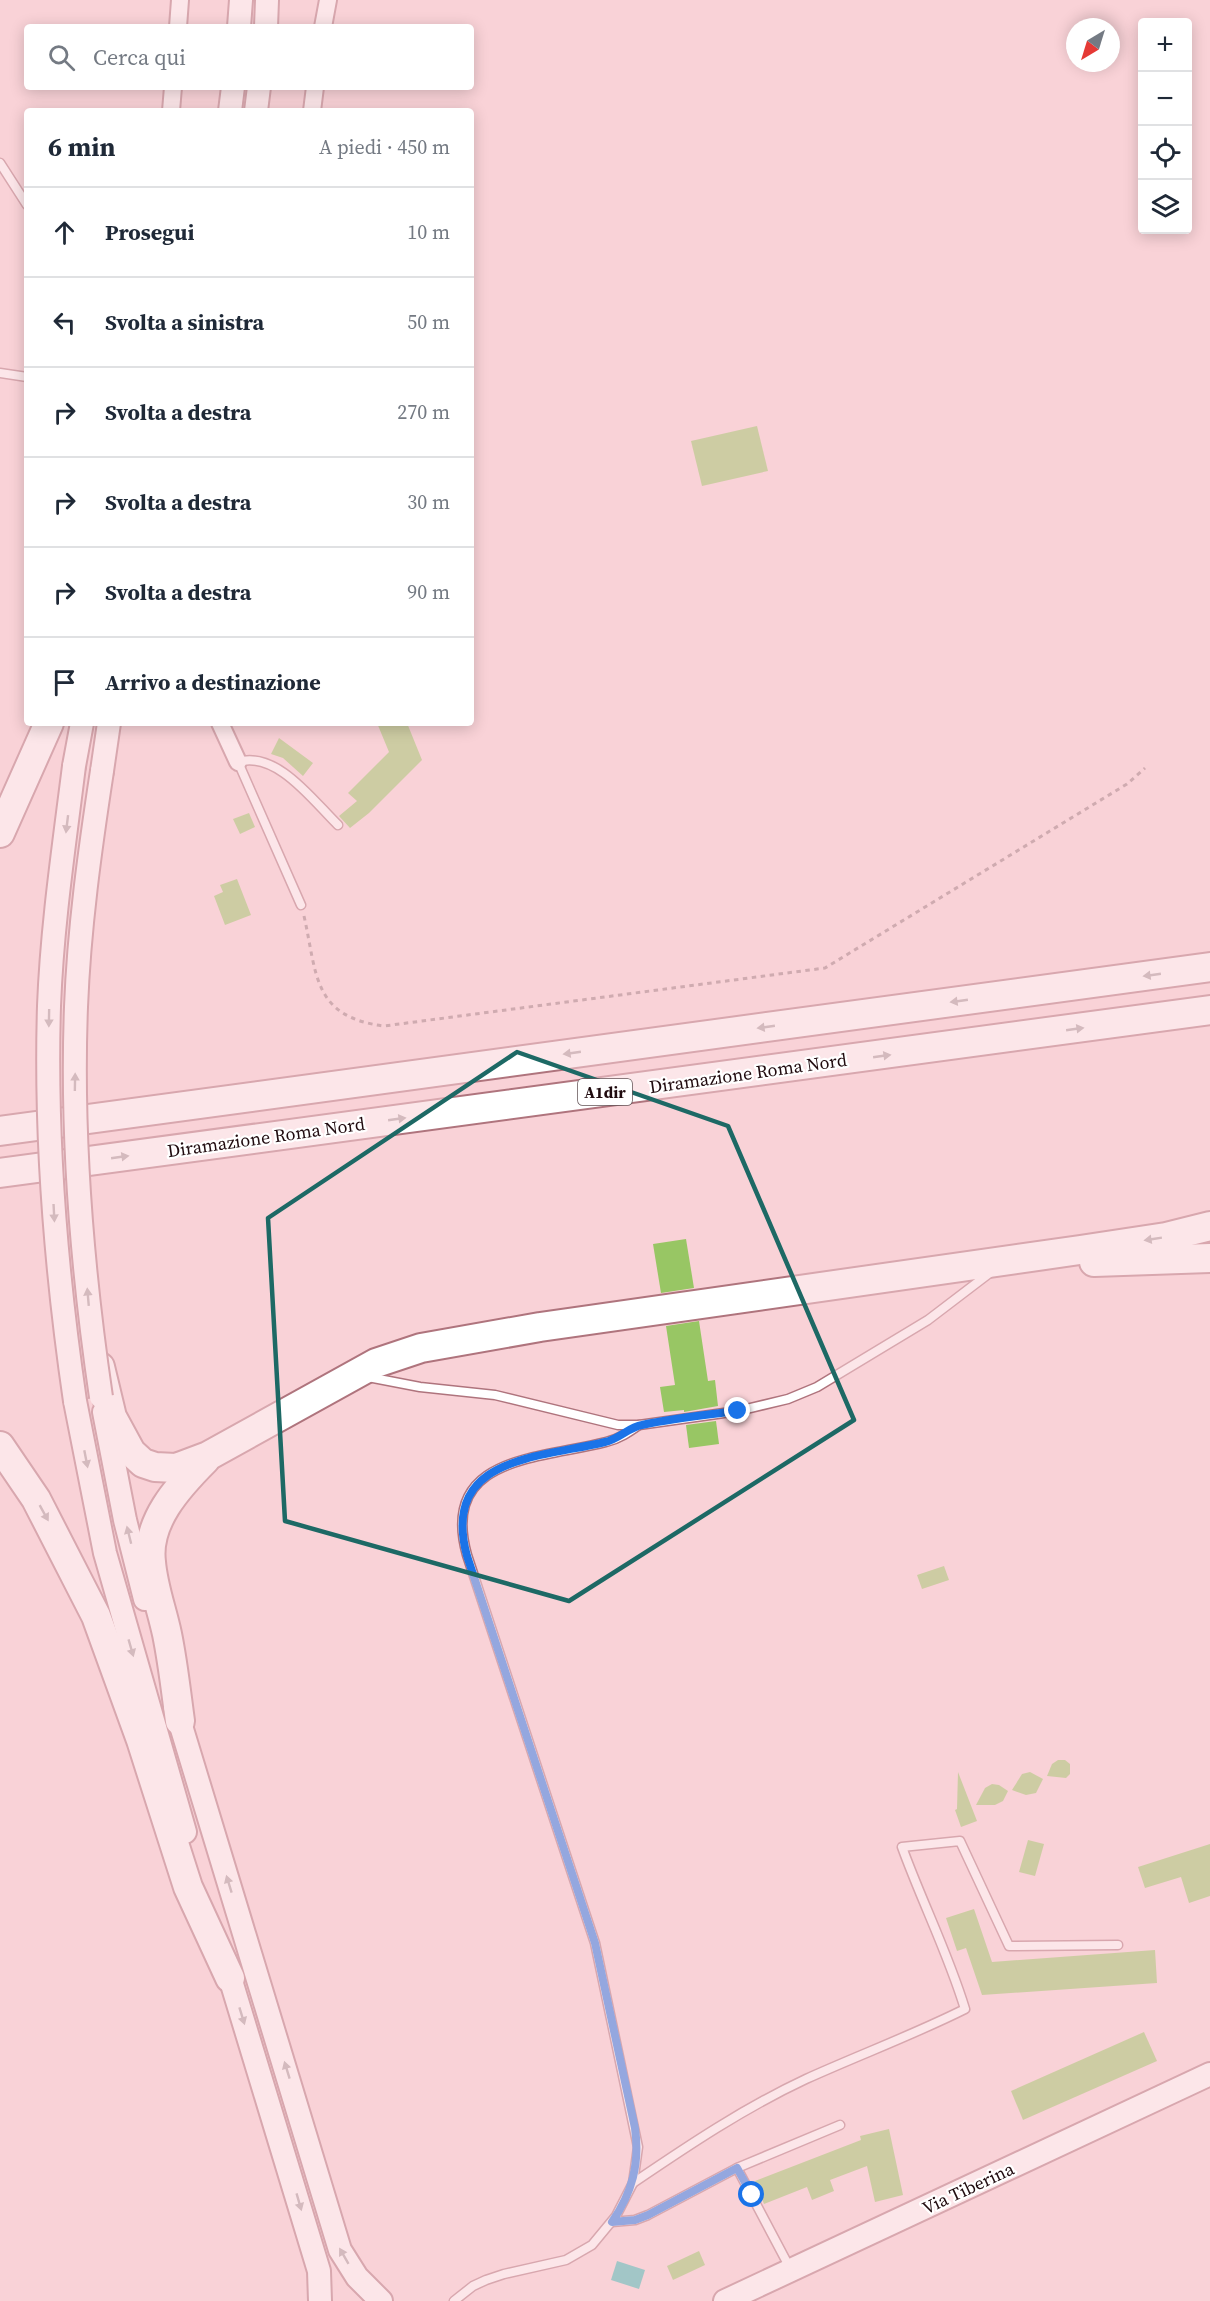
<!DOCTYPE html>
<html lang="it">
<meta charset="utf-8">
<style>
body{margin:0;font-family:"Source Serif 4",serif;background:#f6f6f7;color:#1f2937}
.controls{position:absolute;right:18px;top:18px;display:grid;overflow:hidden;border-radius:6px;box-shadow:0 3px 15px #0003}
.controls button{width:54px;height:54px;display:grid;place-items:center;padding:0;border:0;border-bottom:2px solid #e0e1e3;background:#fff;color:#1f2937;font:30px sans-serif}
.compass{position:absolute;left:1066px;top:18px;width:54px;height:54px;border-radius:50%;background:#fff;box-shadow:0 3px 15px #0003;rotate:218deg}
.stop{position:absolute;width:18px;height:18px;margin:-14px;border:4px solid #1a73e8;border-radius:50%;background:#fff}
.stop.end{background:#1a73e8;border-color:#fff;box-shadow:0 2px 6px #0008}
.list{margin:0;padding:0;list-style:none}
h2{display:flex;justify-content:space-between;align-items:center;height:78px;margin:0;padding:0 24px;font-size:26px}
h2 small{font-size:20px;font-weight:400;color:#747a83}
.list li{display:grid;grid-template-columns:39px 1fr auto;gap:18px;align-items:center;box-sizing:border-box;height:90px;padding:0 24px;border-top:2px solid #e0e1e3}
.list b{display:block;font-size:22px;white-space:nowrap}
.list em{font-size:20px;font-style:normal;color:#747a83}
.icon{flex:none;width:33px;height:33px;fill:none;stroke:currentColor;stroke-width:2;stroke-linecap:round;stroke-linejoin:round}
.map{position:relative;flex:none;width:1210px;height:2301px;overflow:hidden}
.search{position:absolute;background:#fff;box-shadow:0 3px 15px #0003;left:24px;top:24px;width:450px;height:66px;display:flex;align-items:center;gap:15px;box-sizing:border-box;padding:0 21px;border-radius:6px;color:#747a83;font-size:22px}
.panel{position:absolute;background:#fff;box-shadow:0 3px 15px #0003;left:24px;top:108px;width:450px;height:618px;border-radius:6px}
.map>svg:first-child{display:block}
</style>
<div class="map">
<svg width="1210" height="2301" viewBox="0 0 1210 2301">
<rect width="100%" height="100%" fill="#f9d2d7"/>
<path fill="#39b9b3" d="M617,2261L645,2270L639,2289L611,2280Z"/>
<g fill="#98c664">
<path d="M757,426L768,471L702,486L691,441Z"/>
<path d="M377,723H407L422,760L369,813L350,828L339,816L357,801L348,793L389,752Z"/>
<path d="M279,738L313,763L303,776L283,758L271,754Z"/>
<path d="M249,813L255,827L240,834L233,819Z"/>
<path d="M237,879L251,915L225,925L214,896L223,892L220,885Z"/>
<path d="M686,1239L694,1288L661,1293L653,1244Z"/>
<path d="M699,1321L708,1381L715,1380L718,1406L684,1412V1410L664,1412L660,1387L675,1385L666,1326Z"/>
<path d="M716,1421L719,1444L689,1448L686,1425Z"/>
<path d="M944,1566L949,1580L922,1589L917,1575Z"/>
<path d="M1058,1760H1065L1070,1764V1774L1066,1778L1047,1776L1052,1764Z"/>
<path d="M958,1772L977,1821L961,1827L955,1810L957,1809Z"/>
<path d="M1030,1772L1043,1779L1036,1793L1026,1795L1012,1790L1022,1774Z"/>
<path d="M992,1784L999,1785L1008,1791L1003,1801L995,1805H976L985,1788Z"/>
<path d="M1028,1840L1044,1844L1035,1876L1019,1872Z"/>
<path d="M1210,1844V1896L1189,1903L1181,1877L1145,1888L1138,1867Z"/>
<path d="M974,1909L992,1962L1155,1950L1157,1983L982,1995L966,1948L957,1951L946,1918Z"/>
<path d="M1144,2032L1157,2061L1023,2120L1011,2091Z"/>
<path d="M889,2129L903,2195L875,2202L867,2166L830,2180L834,2191L812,2200L807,2187L764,2204L755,2181L861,2140L860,2136Z"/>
<path d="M699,2251L705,2265L673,2280L667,2266Z"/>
</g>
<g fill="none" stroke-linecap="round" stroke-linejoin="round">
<defs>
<g id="lane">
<path d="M0,163L27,205"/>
<path d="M0,373L27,377"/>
<path d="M301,905L238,762C277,750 314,802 338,825"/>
<path d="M368,1377L420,1387L495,1395L618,1425H639L738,1411L788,1399L817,1387L928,1320L991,1272"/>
<path d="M737,2168L840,2125"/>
<path d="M633,2183C689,2145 744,2108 806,2079C859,2055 913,2035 965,2009C948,1953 922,1902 902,1847L960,1841L1009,1946L1118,1945"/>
<path d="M612,2222L635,2220L648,2215L737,2168L791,2270"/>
<path d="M454,2301L473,2286L486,2280L504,2274L566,2260L592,2245L616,2216L633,2183L638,2147L595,1943L467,1555C439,1455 542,1459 606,1442C619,1439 629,1432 639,1425"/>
</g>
<g id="street">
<path d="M178,27L180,0"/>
<path d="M323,27L328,0"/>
<path d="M171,111L173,87"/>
<path d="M312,111L315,87"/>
<path d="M220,723L238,762"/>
</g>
<g id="secondary">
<path d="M239,27L241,0"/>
<path d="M266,27L267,0"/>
<path d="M230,111L233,87"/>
<path d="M256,111L259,87"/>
<path d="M74,766L82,723"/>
<path d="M102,771L109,723"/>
<path d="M75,1401L105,1553L185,1832"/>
<path d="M104,1412L125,1520L145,1599"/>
<path d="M175,1706L340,2250L357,2277L381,2301"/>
<path d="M225,1961L319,2271L320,2301"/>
<path d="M725,2301L1210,2074"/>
</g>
<g id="highway">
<path d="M0,833L49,723"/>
<path d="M0,1131L1210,967"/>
<path d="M0,1173L1210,1010"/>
<path d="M1094,1262L1210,1258"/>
<path d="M100,1367L112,1417L131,1452L143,1463L155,1467L176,1468L208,1456L376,1363L421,1348L540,1327L1080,1250L1166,1237L1210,1226"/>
<path d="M0,1446L36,1499L96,1616L141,1740L188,1887L230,1978"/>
<path d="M180,1721C176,1692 173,1663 167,1634C162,1610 153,1587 151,1562C146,1522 178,1487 205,1460"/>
</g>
</defs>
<use href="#lane" stroke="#af747d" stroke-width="11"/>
<use href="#street" stroke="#af747d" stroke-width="20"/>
<use href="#secondary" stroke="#af747d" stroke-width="26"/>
<use href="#highway" stroke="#af747d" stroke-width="32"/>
<path stroke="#9c7c81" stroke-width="3" stroke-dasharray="4.5 4.5" stroke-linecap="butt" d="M304,916C317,973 312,1017 384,1026L825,968L1127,784L1145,768"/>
<use href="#lane" stroke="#fff" stroke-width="8"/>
<use href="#street" stroke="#fff" stroke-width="16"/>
<use href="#secondary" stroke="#fff" stroke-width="22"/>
<use href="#highway" stroke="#fff" stroke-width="28"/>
<defs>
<g id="secondary-bridge">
<path d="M74,766C64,846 52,926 49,1006C45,1138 56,1271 75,1401"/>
<path d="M101,1397C82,1268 71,1137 76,1007C79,928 90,849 102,771"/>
</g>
</defs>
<use href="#secondary-bridge" stroke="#af747d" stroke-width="26" stroke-linecap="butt"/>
<use href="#secondary-bridge" stroke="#fff" stroke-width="22"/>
</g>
<defs><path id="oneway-solid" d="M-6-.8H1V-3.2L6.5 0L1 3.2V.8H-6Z" transform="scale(1.5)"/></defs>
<g fill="#a69d9f">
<use href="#oneway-solid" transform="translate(67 824) rotate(97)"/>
<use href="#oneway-solid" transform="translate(1152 975) rotate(172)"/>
<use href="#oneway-solid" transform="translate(959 1001) rotate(172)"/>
<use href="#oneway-solid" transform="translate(49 1018) rotate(91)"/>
<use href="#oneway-solid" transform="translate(766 1027) rotate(172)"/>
<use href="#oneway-solid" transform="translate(1075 1029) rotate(-8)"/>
<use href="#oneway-solid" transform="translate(572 1053) rotate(172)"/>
<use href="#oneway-solid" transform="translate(882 1056) rotate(-8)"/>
<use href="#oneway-solid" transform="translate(75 1082) rotate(-89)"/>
<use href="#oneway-solid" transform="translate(397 1119) rotate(-8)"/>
<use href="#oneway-solid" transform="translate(120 1157) rotate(-8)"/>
<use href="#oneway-solid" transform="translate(54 1213) rotate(87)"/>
<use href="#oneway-solid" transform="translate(1153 1239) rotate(171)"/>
<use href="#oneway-solid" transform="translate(88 1297) rotate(-95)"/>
<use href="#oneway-solid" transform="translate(86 1459) rotate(79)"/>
<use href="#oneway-solid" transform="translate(44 1513) rotate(61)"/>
<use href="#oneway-solid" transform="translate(129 1535) rotate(-104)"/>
<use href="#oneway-solid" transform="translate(131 1648) rotate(74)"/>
<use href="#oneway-solid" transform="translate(229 1884) rotate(-107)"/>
<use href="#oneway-solid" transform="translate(242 2016) rotate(73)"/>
<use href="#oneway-solid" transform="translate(287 2070) rotate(-107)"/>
<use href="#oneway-solid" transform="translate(299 2202) rotate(74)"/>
<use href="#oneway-solid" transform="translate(344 2256) rotate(-120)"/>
</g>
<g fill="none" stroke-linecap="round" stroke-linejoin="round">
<path stroke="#1a73e8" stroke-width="8" d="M738,1411C706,1415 674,1418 642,1425C629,1427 619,1439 605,1442C540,1458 440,1456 467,1556L595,1943L635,2128C640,2164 632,2193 612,2222L635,2220L648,2215L737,2168L752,2195"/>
</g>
<path d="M0 0H1210V2301H0ZM517,1052L728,1126L854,1420L569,1601L285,1521L268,1218Z" fill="#f9d2d7" fill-opacity=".55" fill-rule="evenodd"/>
<path fill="none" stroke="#1d6965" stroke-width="4.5" stroke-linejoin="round" d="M517,1052L728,1126L854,1420L569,1601L285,1521L268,1218Z"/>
<g text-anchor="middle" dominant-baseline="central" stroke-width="4.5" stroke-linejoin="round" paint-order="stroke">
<rect fill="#fff" stroke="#635457" stroke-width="1.5" x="578" y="1079" width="54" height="26" rx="4.5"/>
<g font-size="16" font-weight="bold" fill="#200b0f">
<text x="605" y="1092">A1dir</text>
</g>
<g font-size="18" fill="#200b0f" stroke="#fff">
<text transform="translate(748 1073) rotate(-8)">Diramazione Roma Nord</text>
<text transform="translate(266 1137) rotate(-8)">Diramazione Roma Nord</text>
<text transform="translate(968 2188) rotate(-25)">Via Tiberina</text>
</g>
</g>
</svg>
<div class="controls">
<button>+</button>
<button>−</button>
<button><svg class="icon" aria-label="locate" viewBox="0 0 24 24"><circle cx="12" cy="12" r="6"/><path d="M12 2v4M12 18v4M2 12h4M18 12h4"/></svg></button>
<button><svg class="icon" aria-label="layers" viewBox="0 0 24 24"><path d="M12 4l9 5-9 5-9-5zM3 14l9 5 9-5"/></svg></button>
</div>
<svg class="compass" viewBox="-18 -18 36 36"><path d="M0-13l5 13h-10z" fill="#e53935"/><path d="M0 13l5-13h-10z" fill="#747a83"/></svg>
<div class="stop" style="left:752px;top:2195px"></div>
<div class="stop end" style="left:738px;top:1411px"></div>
<div class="search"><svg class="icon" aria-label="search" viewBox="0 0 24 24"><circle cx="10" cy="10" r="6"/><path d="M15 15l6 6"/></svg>Cerca qui</div>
<section class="panel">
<h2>6 min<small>A piedi · 450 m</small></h2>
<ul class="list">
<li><svg class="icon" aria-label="ahead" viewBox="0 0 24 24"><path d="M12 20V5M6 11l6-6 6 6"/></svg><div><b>Prosegui</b></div><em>10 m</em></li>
<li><svg class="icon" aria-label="left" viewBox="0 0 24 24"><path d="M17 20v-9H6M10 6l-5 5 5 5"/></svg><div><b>Svolta a sinistra</b></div><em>50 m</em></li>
<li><svg class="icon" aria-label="right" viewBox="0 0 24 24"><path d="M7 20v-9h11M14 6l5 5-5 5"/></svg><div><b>Svolta a destra</b></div><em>270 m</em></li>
<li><svg class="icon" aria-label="right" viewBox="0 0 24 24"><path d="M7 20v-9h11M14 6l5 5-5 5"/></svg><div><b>Svolta a destra</b></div><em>30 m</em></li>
<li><svg class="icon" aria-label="right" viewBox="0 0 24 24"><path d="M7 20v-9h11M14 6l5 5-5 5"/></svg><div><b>Svolta a destra</b></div><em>90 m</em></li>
<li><svg class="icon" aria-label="arrive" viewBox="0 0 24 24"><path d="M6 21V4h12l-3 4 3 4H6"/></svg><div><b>Arrivo a destinazione</b></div></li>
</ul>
</section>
</div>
